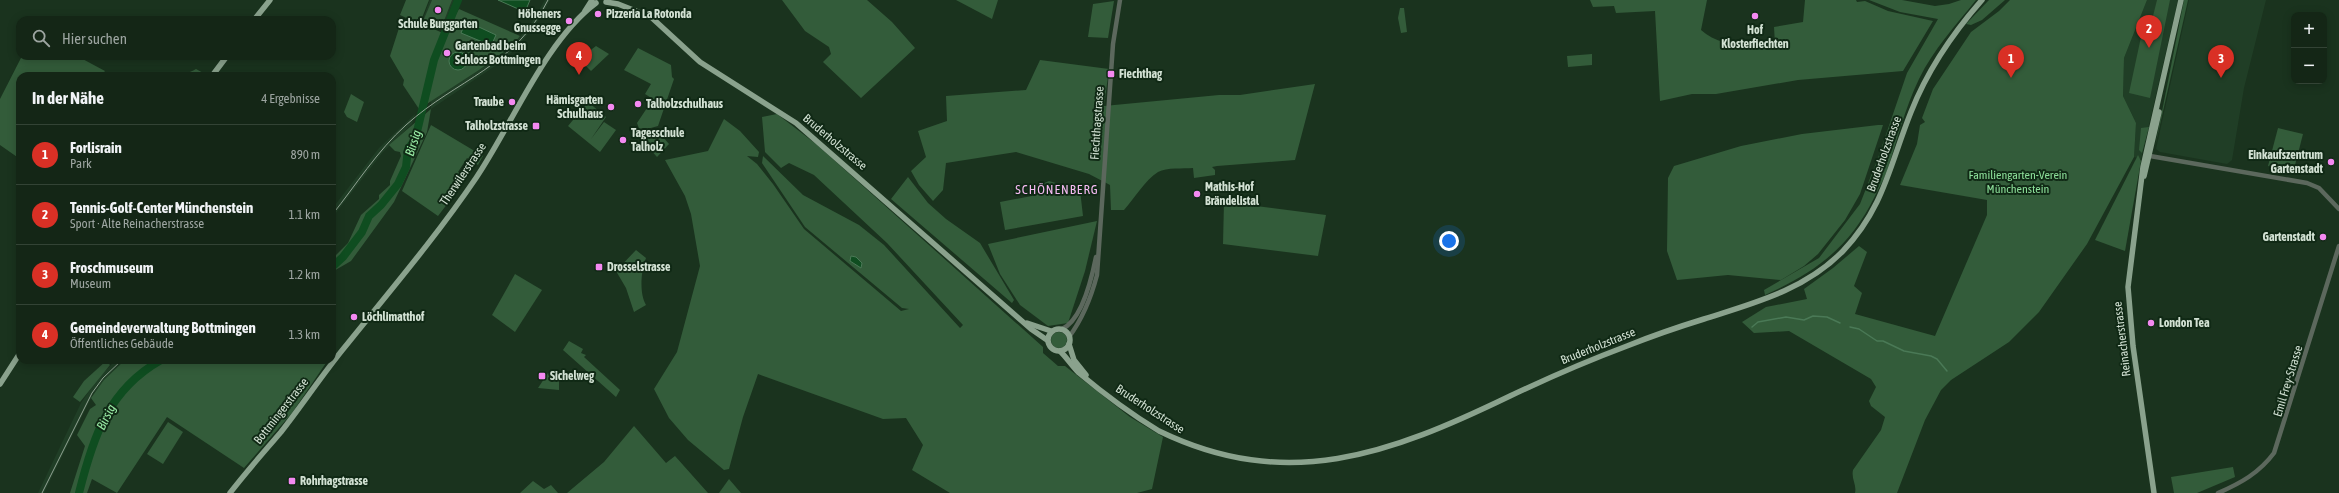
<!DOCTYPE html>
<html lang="de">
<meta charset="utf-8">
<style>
body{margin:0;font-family:"Asap Condensed",sans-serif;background:#213223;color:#f1f3f6}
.controls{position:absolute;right:12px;top:12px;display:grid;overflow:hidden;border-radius:8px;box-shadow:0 2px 10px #0003}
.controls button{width:36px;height:36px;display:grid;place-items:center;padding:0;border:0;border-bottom:1px solid #334335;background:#142616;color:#f1f3f6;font:20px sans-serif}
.you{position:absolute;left:1449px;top:241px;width:14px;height:14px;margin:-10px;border:3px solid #fff;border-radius:50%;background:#1a73e8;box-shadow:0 0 0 6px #1a73e833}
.badge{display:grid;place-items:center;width:26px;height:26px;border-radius:50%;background:#d93025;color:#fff;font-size:13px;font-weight:700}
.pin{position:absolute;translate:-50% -33px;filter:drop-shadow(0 1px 2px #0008)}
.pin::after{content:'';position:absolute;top:21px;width:14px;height:12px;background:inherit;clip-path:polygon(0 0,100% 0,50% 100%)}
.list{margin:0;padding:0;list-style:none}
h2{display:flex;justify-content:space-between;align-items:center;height:52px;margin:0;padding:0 16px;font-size:17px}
h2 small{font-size:13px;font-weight:400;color:#9da5a1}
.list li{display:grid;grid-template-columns:26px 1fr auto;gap:12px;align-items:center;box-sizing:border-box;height:60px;padding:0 16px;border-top:1px solid #334335}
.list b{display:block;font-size:15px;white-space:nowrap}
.list p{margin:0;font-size:13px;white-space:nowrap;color:#9da5a1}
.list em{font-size:13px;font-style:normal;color:#9da5a1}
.icon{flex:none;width:22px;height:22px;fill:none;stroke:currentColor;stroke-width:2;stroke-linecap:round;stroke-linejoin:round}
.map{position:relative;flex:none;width:2339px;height:493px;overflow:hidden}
.search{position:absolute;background:#142616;box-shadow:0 2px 10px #0003;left:16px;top:16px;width:320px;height:44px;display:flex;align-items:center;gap:10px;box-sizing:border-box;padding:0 14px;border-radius:12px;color:#9da5a1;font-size:15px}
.panel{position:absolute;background:#142616;box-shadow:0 2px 10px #0003;left:16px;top:72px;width:320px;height:292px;border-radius:12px}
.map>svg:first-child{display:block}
</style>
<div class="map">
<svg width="2339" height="493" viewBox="0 0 2339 493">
<rect width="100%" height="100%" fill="#1a331e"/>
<g fill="#203e26">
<path d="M430,0H454L442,29L422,21Z"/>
<path d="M545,0H550L541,17L517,48L498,64L431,109V101L479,70L508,49L509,46L513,45L532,22Z"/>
<path d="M2147,0H2178L2141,159L2134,157L2136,123L2123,96L2124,58Z"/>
<path d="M2189,0H2266L2244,88L2232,160L2227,164L2160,152L2156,149Z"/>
<path d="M415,114L412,124L383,152L332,218V209L379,148Z"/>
<path d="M116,360H125L93,394L44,493H38L81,403L99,377Z"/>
</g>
<g fill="#335c3a">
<path d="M406,0H429L420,23L445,34L459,9L520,36L513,45L509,46L508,49L479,70L419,109L403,85L404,80L390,56L399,28L412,30L413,21L400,15Z"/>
<path d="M432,0H452L442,26L424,19Z"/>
<path d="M782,0H867L892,22L915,48L861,98L823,62L831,54L829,47L805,31Z"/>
<path d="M956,0H998L992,19Z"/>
<path d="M1590,0H1707L1701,30C1719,47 1752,47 1775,44L1774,27L1803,22L1805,0H1856L1857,2L1865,1L1888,11L1933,21L1903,71L1798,80L1716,94H1692L1660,101L1655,11L1616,13L1614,6L1593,7Z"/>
<path d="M1869,0H1902L1935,6L1949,4L1961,0H1976C1956,25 1933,50 1919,79C1905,108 1897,140 1887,171C1884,179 1879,188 1875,196C1850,247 1816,272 1765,295L1764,290L1819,258L1860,204L1878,158L1907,73L1938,19L1900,12Z"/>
<path d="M1989,0H2005L1982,20L1971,25L1966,24Z"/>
<path d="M2010,0H2147L2124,58L2123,96L2136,123L2134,157L2087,244L2039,312L2009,342L1951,380L1941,390L1925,420L1897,493H1855C1857,485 1851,479 1853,470L1881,430L1885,417L1871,406L1869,401L1876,387L1871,379L1789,331L1754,333L1742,322L1766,307L1807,299L1804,289L1833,268L1859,246L1867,252L1854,286L1862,293L1855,314L1935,336L1987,215V200L1900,185L1917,144L1920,125L1925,122L1922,118L1933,89L1971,32L1999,11Z"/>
<path d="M2157,0H2170L2150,98L2129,93L2144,23L2151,24Z"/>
<path d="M2184,0H2188L2155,147Z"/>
<path d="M1114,1L1108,38L1088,37L1093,4Z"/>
<path d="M1400,8H1404L1407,32L1401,33L1398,18Z"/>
<path d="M596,46L609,54L591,71L579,59Z"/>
<path d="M638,48L671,65L672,77L674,79L658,126L640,131L637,123L653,99L645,94L651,84L624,70Z"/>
<path d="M1592,54V65L1568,67L1567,56Z"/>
<path d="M22,56H77L105,71L101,76H20V159L0,145V99Z"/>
<path d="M1040,60L1109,69L1104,106L1219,95H1240L1315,84L1295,160L1217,166L1212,167L1215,170V175L1194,178L1193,168C1183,169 1167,167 1158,172C1145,180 1134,199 1124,210H1111L1110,185L1089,174L1016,152L946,163L943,190L933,201L919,185L911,171L926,157L918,131L947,121L946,96L1026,90Z"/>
<path d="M196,69L207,75L170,76C180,73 189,74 196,69Z"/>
<path d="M351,94L364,102L357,122L347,117L344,112Z"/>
<path d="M588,102L606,117L591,139L604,122L616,130L600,152L568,126Z"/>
<path d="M431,109L427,132L394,202L351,261L332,272V259L348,243L361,215L379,199V195L390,185V181L401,156L400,152L395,151L389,145Z"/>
<path d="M777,114L816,144L1043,347V353L1058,366H1065L1130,417L1163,437L1152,489L1137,493H950L912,470L923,445L906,418L883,419L758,374L743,417L729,469L724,470L688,440L669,418L654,389L677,352L700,266L691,214L685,196L665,160L708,151L724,119L740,131L759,152L758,157L747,156L757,164L773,184L804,229L901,311L909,309L902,308L805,227L762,163L763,156L803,195L859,225L884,245L960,328L963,325L887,243L814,175L789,163L781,168L765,152L762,117Z"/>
<path d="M431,125L483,156L478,165L467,158L458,172L467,178L438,216L402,191Z"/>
<path d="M1878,125H1883L1860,194L1845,220L1818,254L1804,266L1781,280L1728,275L1677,280L1667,251L1668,178L1674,166L1741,146L1802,134Z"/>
<path d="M2149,127L2142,153L2139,150L2141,128Z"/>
<path d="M2278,128L2303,134L2293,173L2268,166Z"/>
<path d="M656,129L669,144L657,157L643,141Z"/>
<path d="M2138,155L2141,161L2125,251L2095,240Z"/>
<path d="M908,177L928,203L946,219L980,243L1014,300L1012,303L891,199Z"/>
<path d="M1049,181L1080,190L1083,216L1005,230L1000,202L1037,195L1040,185Z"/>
<path d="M1224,202L1326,215L1318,256L1223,244Z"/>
<path d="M1097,221L1085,271L1068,323L1048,326L1020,305L1000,274L988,244Z"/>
<path d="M636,250L646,258C641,271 639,293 646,305L634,312L626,288L616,271Z"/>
<path d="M515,274L542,290L515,332L492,315Z"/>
<circle cx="1059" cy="340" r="8"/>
<path d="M569,341L583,349L581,353L586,355L584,357L620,390L616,397L563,350Z"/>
<path d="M125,360H328L292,413L244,468L167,417L117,493L92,479L87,493H70L85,446L77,435L90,409L96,405L91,398L104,380Z"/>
<path d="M106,361L110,365L80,402L73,397L84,381Z"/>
<path d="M554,371L559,380V390L538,388L548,373Z"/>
<path d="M168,422L183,432L163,464L147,454Z"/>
<path d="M634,426L666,463L675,456L708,493H567L604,462Z"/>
<path d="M2233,467L2235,477L2197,493H2174L2171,477Z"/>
<path d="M729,479L741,493H719Z"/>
<path d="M533,481L544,489L551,485L558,493H520Z"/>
</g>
<g fill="#0f4d20" stroke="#4a7956">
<path d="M498,0H530L525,12Z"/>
<path d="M466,21L496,35L491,46L488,45V49H481V44L485,43L461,33Z"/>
<circle cx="458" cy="61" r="9"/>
<path d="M851,256L856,257L862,263L861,268L850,261Z"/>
</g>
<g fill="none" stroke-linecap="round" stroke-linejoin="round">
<g stroke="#4a7956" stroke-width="1.5">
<path d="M1752,327L1758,322L1786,317L1804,320L1813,316L1827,317L1840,323"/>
<path d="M1850,327L1859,329L1877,341H1883L1904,351L1931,356L1937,359L1947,371"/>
</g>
<g stroke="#0f4d20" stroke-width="8">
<path d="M332,267L343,257L362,232L369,216L381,205L398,184L406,167L408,149L415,140L434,60L458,0"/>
<path d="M79,493C93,437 108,390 161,360"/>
</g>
<g stroke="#5c685d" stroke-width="4.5">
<path d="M2150,156L2307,183L2319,188L2339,209"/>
<path d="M1062,329C1082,320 1092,277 1096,257"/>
<path d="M1069,337C1083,318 1091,298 1097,275L1113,44L1120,0"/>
<path d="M2218,493C2241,483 2259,473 2274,453L2339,246"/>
</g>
<g stroke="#8aa28d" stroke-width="5.5">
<path d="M606,2L618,4L651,17L700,62L796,123L1031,329L1047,340"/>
<path d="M585,11L592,0"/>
<path d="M254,20L270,0"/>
<path d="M212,76L227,56"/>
<path d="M2144,176L2159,112"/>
<path d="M1027,323L1051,331"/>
<circle cx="1059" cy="340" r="11"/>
<path d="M1069,344L1074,360L1086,375"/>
<path d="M1060,351C1067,358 1072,366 1079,373C1104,394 1131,414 1159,431C1287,493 1390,454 1510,396C1548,378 1587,361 1627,346C1652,336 1678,327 1704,319C1754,303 1805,290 1843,251C1884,208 1890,164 1911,112C1928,69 1952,34 1982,0"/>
<path d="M0,384L20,353"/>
<path d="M230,493C246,472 264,452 281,432C303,404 322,375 344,348C389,292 436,237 476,178C512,125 545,41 596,3"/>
<path d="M2154,493L2133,346L2128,287L2143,167L2181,0"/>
</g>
<g stroke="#91a393" stroke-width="1">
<path d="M332,215C356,185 377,151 406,125C457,79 515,67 548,0"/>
<path d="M42,493L92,393L103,378L122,360"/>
</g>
</g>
<g fill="#f489f1" stroke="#102915" stroke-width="1.5">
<circle cx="438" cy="10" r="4"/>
<circle cx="598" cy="14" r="4"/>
<circle cx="1755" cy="16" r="4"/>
<circle cx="569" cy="21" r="4"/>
<circle cx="447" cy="53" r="4"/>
<rect x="1107" y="70" width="8" height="8" rx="2"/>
<circle cx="512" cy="102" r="4"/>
<circle cx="638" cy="104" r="4"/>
<circle cx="611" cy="107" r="4"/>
<rect x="532" y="122" width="8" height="8" rx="2"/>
<circle cx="623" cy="140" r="4"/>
<circle cx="2331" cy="162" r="4"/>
<circle cx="1197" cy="194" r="4"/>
<circle cx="2323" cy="237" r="4"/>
<rect x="595" y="263" width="8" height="8" rx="2"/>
<circle cx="354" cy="317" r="4"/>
<circle cx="2151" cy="323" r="4"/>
<rect x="538" y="372" width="8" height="8" rx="2"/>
<rect x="288" y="477" width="8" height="8" rx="2"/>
</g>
<g text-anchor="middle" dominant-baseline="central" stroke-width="4" stroke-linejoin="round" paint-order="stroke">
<g font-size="12" font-weight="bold" fill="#d2e1d3" stroke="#102915" text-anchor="start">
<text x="561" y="14" text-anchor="end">Höheners<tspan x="561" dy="14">Gnussegge</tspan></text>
<text x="606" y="14">Pizzeria La Rotonda</text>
<text x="438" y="24" text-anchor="middle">Schule Burggarten</text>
<text x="1755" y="30" text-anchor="middle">Hof<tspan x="1755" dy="14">Klosterfiechten</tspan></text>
<text x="455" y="46">Gartenbad beim<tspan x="455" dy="14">Schloss Bottmingen</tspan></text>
<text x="1119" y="74">Fiechthag</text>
<text x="603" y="100" text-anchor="end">Hämisgarten<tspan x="603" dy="14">Schulhaus</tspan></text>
<text x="504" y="102" text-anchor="end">Traube</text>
<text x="646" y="104">Talholzschulhaus</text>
<text x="528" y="126" text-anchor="end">Talholzstrasse</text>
<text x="631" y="133">Tagesschule<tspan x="631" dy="14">Talholz</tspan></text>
<text x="2323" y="155" text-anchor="end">Einkaufszentrum<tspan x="2323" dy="14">Gartenstadt</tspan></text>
<text x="1205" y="187">Mathis-Hof<tspan x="1205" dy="14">Brändelistal</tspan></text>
<text x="2315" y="237" text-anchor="end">Gartenstadt</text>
<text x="607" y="267">Drosselstrasse</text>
<text x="362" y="317">Löchlimatthof</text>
<text x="2159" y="323">London Tea</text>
<text x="550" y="376">Sichelweg</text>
<text x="300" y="481">Rohrhagstrasse</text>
</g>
<g font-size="12" fill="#d2e1d3" stroke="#102915">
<text transform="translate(1097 123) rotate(-86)">Fiechthagstrasse</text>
<text transform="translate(835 142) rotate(40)">Bruderholzstrasse</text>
<text transform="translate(1884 154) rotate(-70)">Bruderholzstrasse</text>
<text transform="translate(463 174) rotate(-56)">Therwilerstrasse</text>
<text transform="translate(2122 339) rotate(-97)">Reinacherstrasse</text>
<text transform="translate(1598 346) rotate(-22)">Bruderholzstrasse</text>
<text transform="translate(2288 381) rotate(-73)">Emil Frey-Strasse</text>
<text transform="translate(1150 409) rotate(33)">Bruderholzstrasse</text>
<text transform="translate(281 411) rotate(-52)">Bottmingerstrasse</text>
</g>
<g font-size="12" fill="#8ddf9a" stroke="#102915">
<text x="2018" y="175">Familiengarten-Verein<tspan x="2018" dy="14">Münchenstein</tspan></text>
</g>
<g font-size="13" font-style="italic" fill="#9aeca6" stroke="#102915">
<text transform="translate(413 143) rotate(-72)">Birsig</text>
<text transform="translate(106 417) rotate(-63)">Birsig</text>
</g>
<g font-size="13" letter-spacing="1" fill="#f6bbf3" stroke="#102915">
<text x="1057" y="189">SCHÖNENBERG</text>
</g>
</g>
</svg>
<div class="controls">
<button>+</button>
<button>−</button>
</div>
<div class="you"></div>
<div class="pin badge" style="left:2011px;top:78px">1</div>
<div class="pin badge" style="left:2149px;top:48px">2</div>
<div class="pin badge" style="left:2221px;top:78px">3</div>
<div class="pin badge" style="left:579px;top:75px">4</div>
<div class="search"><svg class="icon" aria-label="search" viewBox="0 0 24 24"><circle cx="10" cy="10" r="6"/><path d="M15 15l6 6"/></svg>Hier suchen</div>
<section class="panel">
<h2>In der Nähe<small>4 Ergebnisse</small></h2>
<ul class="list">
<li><span class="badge">1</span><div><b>Forlisrain</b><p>Park</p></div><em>890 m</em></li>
<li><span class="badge">2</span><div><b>Tennis-Golf-Center Münchenstein</b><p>Sport · Alte Reinacherstrasse</p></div><em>1.1 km</em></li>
<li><span class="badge">3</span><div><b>Froschmuseum</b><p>Museum</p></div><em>1.2 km</em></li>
<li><span class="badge">4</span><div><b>Gemeindeverwaltung Bottmingen</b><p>Öffentliches Gebäude</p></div><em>1.3 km</em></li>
</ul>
</section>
</div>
